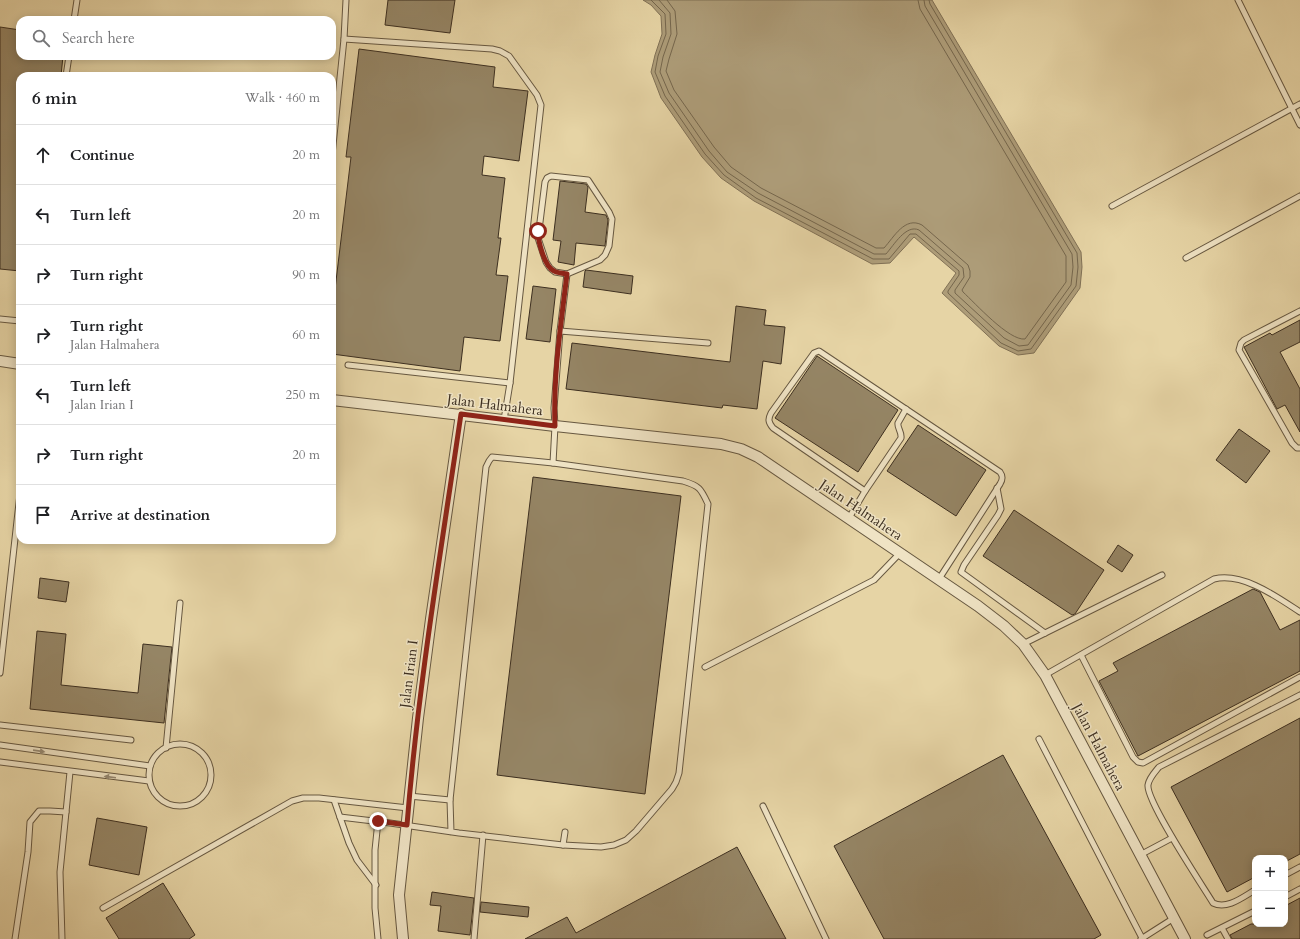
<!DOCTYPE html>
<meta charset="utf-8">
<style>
body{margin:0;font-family:Cardo,serif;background:#f2f2f2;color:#202124}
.controls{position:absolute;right:12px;bottom:12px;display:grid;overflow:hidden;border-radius:8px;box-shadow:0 2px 10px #0003}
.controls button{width:36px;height:36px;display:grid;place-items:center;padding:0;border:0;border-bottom:1px solid #e0e0e0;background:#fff;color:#202124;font:20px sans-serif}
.stop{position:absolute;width:12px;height:12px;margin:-9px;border:3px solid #8f2418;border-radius:50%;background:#fff}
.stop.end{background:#8f2418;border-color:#fff;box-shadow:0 1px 4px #0008}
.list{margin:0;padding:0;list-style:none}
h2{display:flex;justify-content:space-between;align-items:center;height:52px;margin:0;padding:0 16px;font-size:17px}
h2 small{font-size:13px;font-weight:400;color:#757577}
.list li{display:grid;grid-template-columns:26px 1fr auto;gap:12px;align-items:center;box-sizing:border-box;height:60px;padding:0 16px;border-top:1px solid #e0e0e0}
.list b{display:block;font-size:15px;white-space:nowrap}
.list p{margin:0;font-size:13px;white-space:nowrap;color:#757577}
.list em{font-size:13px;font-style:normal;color:#757577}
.icon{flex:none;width:22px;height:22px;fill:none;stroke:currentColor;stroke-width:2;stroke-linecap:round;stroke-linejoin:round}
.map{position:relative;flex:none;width:1300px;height:939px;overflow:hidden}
.search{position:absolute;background:#fff;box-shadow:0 2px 10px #0003;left:16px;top:16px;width:320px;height:44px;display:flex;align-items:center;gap:10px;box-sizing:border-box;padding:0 14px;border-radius:12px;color:#757577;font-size:15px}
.panel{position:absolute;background:#fff;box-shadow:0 2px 10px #0003;left:16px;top:72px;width:320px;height:472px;border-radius:12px}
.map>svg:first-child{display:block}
</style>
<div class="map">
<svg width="1300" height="939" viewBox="0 0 1300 939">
<rect width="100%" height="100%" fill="#e6d4a5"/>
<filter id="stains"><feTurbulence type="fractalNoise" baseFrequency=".005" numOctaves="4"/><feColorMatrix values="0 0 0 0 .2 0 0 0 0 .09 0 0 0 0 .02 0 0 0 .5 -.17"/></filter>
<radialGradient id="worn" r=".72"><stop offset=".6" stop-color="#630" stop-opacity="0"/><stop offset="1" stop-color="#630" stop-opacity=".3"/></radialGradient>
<path fill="#ad9c78" stroke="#807055" d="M643,0H932L1081,252L1082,267L1080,288L1034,353L1018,355L999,346L942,293L956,273L914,237L890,263L872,264L754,201L721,178L702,157L661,98L651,72L655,55L662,34L661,16L651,5Z"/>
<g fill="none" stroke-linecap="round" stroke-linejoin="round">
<g stroke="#75664c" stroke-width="1">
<path d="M651,0L665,14L666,34L658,56L655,72L665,96L705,154L724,175L756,198L873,259H889L910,234H916L959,271V275L948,291V293L1001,343L1018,351L1031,349L1076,286L1078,267L1077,253L930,4L929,0"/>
<path d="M659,0L670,13L671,34L663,57L660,72L669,93L709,151L727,172L758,193L874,254H886C894,245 906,224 919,230L963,268L964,277L955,290V293L1004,338L1019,346L1028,345L1071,285L1073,267L1072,254L925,6L924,0"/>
<path d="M667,0L675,11L677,34L669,59L666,71L674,90L714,147L731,167L761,188L876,248H884C894,237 905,216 922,225L968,265L970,271V277L962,290L963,292C975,303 1009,341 1025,339L1066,282V256L920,9L918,0"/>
</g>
</g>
<g fill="#958565" stroke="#3d2f20">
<path d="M388,0H455L450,33L385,25Z"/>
<path d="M0,27L20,30V56H63L61,76H20V271L0,269Z"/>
<path d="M359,49L495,67L493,87L528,91L519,161L484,156L482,175L505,178L498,238H501L496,275L508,276L500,341L464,337L460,371L332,354V314L351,157H346Z"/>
<path d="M560,181L586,184L588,187L585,212L606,215L608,220L605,246L576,243L574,265L558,262L561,241L553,240Z"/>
<path d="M586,270L633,276L631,294L583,287L585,271Z"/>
<path d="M533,286L556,289L550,342L526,339Z"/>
<path d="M736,306L766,310L764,325L785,327L781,364L763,361L757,409L723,405L722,408L566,389L572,343L730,362Z"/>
<path d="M1300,320V342L1280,352L1300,389V432L1285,405L1277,409L1244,347L1270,333L1272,335Z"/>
<path d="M817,356L898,410L858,472L775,418Z"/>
<path d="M918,425L986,470L956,516L887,471Z"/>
<path d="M1239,429L1270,451L1246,483L1216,460Z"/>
<path d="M533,477L681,496L645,794L497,775Z"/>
<path d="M1014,510L1104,570L1075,614L1072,615L983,556Z"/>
<path d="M1118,545L1133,555L1122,572L1107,562Z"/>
<path d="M40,578L69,582L66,602L38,598Z"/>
<path d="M1253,589L1260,592L1280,630L1300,620V671L1138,756L1099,681L1118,671L1113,663Z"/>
<path d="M37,631L66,634L61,685L138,693L143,644L172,647L164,723L30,709Z"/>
<path d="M1300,718V854L1285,862V858H1255V877L1227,892L1171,787Z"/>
<path d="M1003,755L1101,935L1094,939H884L834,846Z"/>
<path d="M97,818L147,827L139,875L89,865Z"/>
<path d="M737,847L786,939H525L567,917L576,933Z"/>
<path d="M163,883L195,935L189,939H119L106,918Z"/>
<path d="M432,892L474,898L470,935L438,931L441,906L430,905Z"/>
<path d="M1300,898V939H1232L1230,935L1251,924H1285V906Z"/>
<path d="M481,902L529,907L528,917L480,912Z"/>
</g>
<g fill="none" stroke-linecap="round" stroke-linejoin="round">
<defs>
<g id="service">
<path d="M1238,0L1300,125"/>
<path d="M74,20L77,0"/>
<path d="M344,39L492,49L500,51L509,56L537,95L541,105L510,383L504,420"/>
<path d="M66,76L69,56"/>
<path d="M332,155L344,39L346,0"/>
<path d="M551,176L588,180L609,212L612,219L609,246L605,255L600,260L567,274L555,272L550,268L546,262L538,238L545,182L547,178Z"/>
<path d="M1112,206L1300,104"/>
<path d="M1186,258L1300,196"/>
<path d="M1300,311L1244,340L1241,343L1239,350L1292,443L1297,448H1300"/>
<path d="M0,319L20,321"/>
<path d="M560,331L567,274"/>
<path d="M348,365L510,383"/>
<path d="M553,463L555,426L554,408L560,331L708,343"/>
<path d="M997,488L1001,509L998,515L964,565L961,572L1045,633"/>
<path d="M865,491L773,428C768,422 768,419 771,413L814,353L819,351L1000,472C1003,476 1003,479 1000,484L939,579"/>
<path d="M849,518L865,491L901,438C902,432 897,428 898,423L906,409"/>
<path d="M1023,644L1162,575"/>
<path d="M1081,655L1133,757L1138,762L1143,763L1300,677"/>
<path d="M705,667L874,580L900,553"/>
<path d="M0,673L20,494"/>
<path d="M1045,675L1214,579C1243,572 1277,597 1300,612"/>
<path d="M0,725L131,740"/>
<path d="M1039,739L1142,938"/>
<circle cx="180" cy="775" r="31"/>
<path d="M0,745L150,766"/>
<path d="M166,748L180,603"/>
<path d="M0,762L149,781"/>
<path d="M409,796L450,800"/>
<path d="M334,800L349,843L357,860L376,885"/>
<path d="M763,806L826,939"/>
<path d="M340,817L390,823L459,833L563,845L601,847L614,845L626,840L636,831L672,789L676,782L679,773L708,504C701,489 700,486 683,481L553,463L492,457L489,461L486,467L450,800L451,832"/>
<path d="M563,845L565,832"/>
<path d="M1140,855L1172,838"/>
<path d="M1285,875L1300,867"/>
<path d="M1255,890C1243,897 1227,910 1213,903C1202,885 1146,801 1148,785C1149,778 1155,772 1159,767L1300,695"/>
<path d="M1285,897L1300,889"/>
<path d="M103,908L292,801L303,798H319L408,808"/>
<path d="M1222,928L1228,939"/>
<path d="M1207,935L1255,911"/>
<path d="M15,939L28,852L30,822L39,811H50L66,812"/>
<path d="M62,939L60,872L70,772"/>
<path d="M378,939L375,908V850L378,821"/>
<path d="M474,939L483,835"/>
<path d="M1141,939L1174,918"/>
</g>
<g id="minor">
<path d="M0,361L20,364"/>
<path d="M332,400L555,426L721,444L741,449L758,457L978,606L1004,626L1023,644L1045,675L1185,939"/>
<path d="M403,939L399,895L418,718L431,619L461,414"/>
</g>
</defs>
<use href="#service" stroke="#675841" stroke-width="7"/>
<use href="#minor" stroke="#675841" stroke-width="12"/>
<use href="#service" stroke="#efe3c4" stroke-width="5"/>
<use href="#minor" stroke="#efe3c4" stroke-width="10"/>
</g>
<defs><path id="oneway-solid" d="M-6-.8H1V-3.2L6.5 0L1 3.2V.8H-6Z"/></defs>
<g fill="#968972">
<use href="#oneway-solid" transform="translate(39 751) rotate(8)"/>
<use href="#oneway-solid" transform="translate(110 777) rotate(-173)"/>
</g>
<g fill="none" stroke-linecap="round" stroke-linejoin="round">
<path stroke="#8f2418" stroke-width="5" d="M378,821L407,825C418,687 441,551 461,414L555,426C553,375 561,324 567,274C563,273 557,273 554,271C544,266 538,241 538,231"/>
</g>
<g text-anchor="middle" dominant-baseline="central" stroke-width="3" stroke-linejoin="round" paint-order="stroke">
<g font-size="14" fill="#3d2f20" stroke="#efe3c4">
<text transform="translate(495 405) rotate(7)">Jalan Halmahera</text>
<text transform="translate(861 510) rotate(34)">Jalan Halmahera</text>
<text transform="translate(409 674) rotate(-83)">Jalan Irian I</text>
<text transform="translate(1099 747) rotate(62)">Jalan Halmahera</text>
</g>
</g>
<rect width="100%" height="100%" filter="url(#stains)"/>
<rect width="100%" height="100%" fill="url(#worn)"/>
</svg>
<div class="controls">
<button>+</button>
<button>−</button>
</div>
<div class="stop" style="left:538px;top:231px"></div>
<div class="stop end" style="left:378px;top:821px"></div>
<div class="search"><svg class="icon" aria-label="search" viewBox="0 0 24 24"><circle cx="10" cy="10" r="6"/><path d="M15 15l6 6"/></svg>Search here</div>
<section class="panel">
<h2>6 min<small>Walk · 460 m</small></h2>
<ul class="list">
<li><svg class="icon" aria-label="ahead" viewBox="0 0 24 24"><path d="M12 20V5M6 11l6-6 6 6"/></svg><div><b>Continue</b></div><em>20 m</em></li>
<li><svg class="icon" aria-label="left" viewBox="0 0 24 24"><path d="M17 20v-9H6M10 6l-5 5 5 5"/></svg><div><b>Turn left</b></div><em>20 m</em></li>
<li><svg class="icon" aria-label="right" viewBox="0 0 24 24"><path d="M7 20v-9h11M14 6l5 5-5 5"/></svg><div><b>Turn right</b></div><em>90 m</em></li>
<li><svg class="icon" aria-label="right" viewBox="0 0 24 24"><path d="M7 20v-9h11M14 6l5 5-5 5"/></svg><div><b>Turn right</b><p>Jalan Halmahera</p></div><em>60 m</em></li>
<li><svg class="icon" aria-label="left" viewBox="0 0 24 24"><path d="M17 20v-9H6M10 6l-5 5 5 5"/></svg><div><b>Turn left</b><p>Jalan Irian I</p></div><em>250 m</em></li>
<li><svg class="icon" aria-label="right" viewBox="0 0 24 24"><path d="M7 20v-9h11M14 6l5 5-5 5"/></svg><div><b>Turn right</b></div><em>20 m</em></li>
<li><svg class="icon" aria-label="arrive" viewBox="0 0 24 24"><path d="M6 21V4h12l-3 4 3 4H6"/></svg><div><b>Arrive at destination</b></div></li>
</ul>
</section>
</div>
